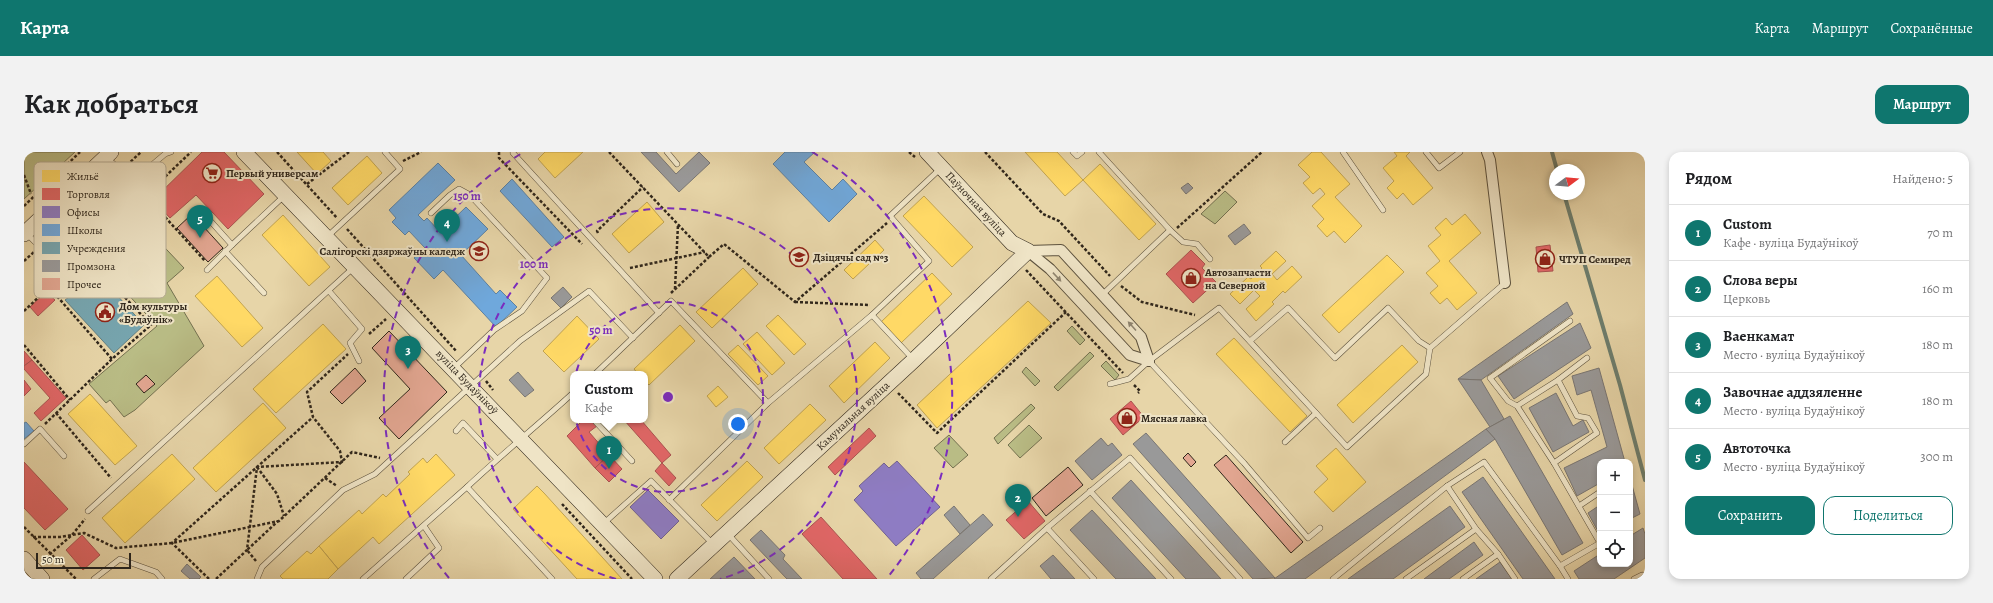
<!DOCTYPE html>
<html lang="ru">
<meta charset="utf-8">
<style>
body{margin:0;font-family:Alegreya,serif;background:#f2f2f2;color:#202124}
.controls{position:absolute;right:12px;bottom:12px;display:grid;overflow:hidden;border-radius:8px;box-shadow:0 2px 6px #0003}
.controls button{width:36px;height:36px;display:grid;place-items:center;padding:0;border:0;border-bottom:1px solid #e0e0e0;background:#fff;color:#202124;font:20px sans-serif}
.compass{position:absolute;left:1525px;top:12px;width:36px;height:36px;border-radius:50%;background:#fff;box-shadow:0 2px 6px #0003;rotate:74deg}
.scale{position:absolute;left:12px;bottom:10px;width:95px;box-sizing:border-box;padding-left:4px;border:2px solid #2f261b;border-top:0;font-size:11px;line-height:14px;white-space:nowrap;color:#2f261b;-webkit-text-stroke:3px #efe4c6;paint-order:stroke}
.you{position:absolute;left:714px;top:272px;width:14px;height:14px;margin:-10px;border:3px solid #fff;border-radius:50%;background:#1a73e8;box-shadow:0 0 0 6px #1a73e833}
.badge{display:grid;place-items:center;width:26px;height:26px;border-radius:50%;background:#0f766e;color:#fff;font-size:13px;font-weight:700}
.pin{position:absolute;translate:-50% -33px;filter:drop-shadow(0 1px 2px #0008)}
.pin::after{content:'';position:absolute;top:21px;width:14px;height:12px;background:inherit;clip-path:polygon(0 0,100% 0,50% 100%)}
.popup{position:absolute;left:546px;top:219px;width:78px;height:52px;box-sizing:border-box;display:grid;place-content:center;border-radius:8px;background:#fff;filter:drop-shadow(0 1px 3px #0005);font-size:13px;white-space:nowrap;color:#757577}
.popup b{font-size:15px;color:#202124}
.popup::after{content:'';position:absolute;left:50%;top:100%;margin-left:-8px;border:8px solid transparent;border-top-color:#fff}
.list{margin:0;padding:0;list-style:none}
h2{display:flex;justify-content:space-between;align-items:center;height:52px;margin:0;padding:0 16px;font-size:17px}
h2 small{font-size:13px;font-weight:400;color:#757577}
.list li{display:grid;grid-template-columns:26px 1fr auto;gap:12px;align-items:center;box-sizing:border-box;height:56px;padding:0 16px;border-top:1px solid #e0e0e0}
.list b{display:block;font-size:15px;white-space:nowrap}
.list p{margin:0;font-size:13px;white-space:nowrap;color:#757577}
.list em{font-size:13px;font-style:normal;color:#757577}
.actions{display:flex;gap:8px;padding:12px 16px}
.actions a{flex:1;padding:9px 0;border:1px solid #0f766e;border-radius:12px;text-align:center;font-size:14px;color:#0f766e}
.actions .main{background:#0f766e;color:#fff}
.icon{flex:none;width:22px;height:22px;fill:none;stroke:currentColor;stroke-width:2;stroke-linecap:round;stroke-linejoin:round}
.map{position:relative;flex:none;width:1621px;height:427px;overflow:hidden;border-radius:12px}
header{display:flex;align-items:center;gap:24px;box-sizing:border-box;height:56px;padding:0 20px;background:#0f766e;color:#fff}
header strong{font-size:19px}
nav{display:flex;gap:22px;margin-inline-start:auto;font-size:14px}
.intro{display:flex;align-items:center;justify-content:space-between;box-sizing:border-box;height:96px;padding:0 24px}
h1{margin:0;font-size:28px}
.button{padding:10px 18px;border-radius:12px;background:#0f766e;color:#fff;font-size:14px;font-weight:700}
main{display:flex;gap:24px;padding:0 24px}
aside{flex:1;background:#fff;border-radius:12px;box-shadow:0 2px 6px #0003}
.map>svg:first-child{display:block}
</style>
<header>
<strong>Карта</strong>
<nav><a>Карта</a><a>Маршрут</a><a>Сохранённые</a></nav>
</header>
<div class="intro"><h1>Как добраться</h1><a class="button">Маршрут</a></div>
<main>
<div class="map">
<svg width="1621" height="427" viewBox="0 0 1621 427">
<rect width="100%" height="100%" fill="#e7d5a8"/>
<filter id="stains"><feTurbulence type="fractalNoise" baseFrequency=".005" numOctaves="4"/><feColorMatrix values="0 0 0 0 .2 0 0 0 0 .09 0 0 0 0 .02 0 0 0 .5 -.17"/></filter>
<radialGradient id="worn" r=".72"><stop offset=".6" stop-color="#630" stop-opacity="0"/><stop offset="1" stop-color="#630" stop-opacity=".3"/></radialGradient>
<g fill="#b9bc85" stroke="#747150">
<path d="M0,0H51L0,47Z"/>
<path d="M1201,39L1213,50L1191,72L1177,62Z"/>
<path d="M111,64L160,116L143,131L180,194L111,258L100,265L86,248L82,251L65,232L133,174L67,102Z"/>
<path d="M1048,174L1061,188L1056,193L1043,179Z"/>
<path d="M1066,200L1070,204L1034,239L1030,235Z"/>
<path d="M1082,209L1095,223L1091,228L1077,214Z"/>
<path d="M1002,215L1016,229L1011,234L998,220Z"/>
<path d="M1007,252L1011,256L974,292L970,286Z"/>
<path d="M1005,273L1018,286L996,306L984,293Z"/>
<path d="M925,283L944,303L929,316L910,296Z"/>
</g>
<g fill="#ffd966" stroke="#c1a350">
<path d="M273,0H299L307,9L293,22Z"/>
<path d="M521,0H559L531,26L514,7Z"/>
<path d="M1001,0H1033L1059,28L1041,44Z"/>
<path d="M1288,0H1297L1326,32L1311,45L1338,74L1321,91L1310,79L1303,85L1293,74L1300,67L1288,54L1301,42L1296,36L1289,42L1279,31L1286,25L1274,13Z"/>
<path d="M1370,0H1386L1382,4L1409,36L1389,53L1379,41L1373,47L1363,36L1370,29L1359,16L1373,4Z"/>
<path d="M343,4L358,21L324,53L308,36Z"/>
<path d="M1076,12L1132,72L1115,88L1059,28Z"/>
<path d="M900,44L949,95L928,115L879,64Z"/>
<path d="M623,50L640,70L605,101L588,82Z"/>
<path d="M1441,62L1457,81L1425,109L1453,141L1433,158L1423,146L1416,152L1406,141L1414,134L1402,121L1416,109L1404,94L1417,83L1411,76L1422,66L1428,73Z"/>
<path d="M259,63L306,115L285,134L238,83Z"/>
<path d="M851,88L860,98L829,127L820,118Z"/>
<path d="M1252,99L1262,109L1248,122L1253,128L1268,114L1278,125L1261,141L1259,139L1248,150L1250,152L1232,169L1222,157L1236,144L1230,138L1216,152L1206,142L1224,125L1227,127L1238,116L1236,114Z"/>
<path d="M1363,103L1380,120L1315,181L1298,163Z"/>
<path d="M719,116L734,132L688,176L672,160Z"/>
<path d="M908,121L928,142L877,191L857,170Z"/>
<path d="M193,124L239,176L218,195L171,144Z"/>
<path d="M1004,149L1027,171L913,276L893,253Z"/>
<path d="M754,163L782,192L770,203L742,174Z"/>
<path d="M553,164L575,187L540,220L519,199Z"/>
<path d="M299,172L322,197L252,261L229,237Z"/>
<path d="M656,173L671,189L625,233L621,229V222H614L610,217Z"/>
<path d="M733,180L761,211L748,223L719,192Z"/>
<path d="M1210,186L1283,264L1266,280L1192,202Z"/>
<path d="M851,190L866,206L820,251L805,234Z"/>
<path d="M714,193L744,224L734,233L704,202Z"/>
<path d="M1378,193L1394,210L1329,271L1313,253Z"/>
<path d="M694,234L704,245L692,255L683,244Z"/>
<path d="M66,242L113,294L91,313L44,262Z"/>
<path d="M239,251L262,276L192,340L169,316Z"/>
<path d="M786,252L802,268L755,312L740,296Z"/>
<path d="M1312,296L1342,330L1309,360L1290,340L1304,327L1292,314Z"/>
<path d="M148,302L171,327L101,391L78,366Z"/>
<path d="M412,302L431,323L355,392L349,385L314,417L295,394L335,358L338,362L359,342L362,345L386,322L384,320L399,306L403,311Z"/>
<path d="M723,309L739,325L693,369L677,353Z"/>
<path d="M513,334L520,341L598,427H553L489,357Z"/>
<path d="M295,394L314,417L304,427H259L256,424L283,399L287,402Z"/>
</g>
<g fill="#e06666" stroke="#ab5350">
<path d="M178,0H200L240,42L204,77L172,43L146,66L129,48Z"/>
<path d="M1526,93L1529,119L1514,120L1512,95Z"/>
<path d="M1167,98L1181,112L1178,116L1192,130L1169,151L1142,122Z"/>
<path d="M22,140L31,148L14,164L6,155Z"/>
<path d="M0,199L8,208L0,214Z"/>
<path d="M8,208L42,246L17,269L10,261L26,246L0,217V214Z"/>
<path d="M0,228L7,237L0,244Z"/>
<path d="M1107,249L1120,265L1099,283L1086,267Z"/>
<path d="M559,268H568L573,274L565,280L585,303L571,316L543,284Z"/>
<path d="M600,268H617L647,303L638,311Z"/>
<path d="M845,276L852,284L811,323L804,315Z"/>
<path d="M585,303L598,317L585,330L571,316Z"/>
<path d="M0,310L44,357L21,378L0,356Z"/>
<path d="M638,311L652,326L645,334L631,319Z"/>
<path d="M1004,349L1021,369L1000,387L982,368Z"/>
<path d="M797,365L853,427H819L778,382Z"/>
<path d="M58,383L76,403L59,418L42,398Z"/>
</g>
<g fill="#8e7cc3" stroke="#726291">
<path d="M873,309L916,355L872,394L830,348L839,339L835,334L860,311L865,316Z"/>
<path d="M624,338L655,369L637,387L606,355Z"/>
</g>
<g fill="#6fa8dc" stroke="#5c81a2">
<path d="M761,0H791L780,10L808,38L819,27L833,42L805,70L749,12Z"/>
<path d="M414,11L431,28L394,63L400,69L403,66L416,80L442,55L464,77L437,103L472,142L476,138L493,155L472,175L419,118L410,127L390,106L401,96L385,79L381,83L368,70L372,66L365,58Z"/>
<path d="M488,27L540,85L528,95L476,39Z"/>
<path d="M2,270L10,279L0,287V271Z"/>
</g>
<path fill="#76a5af" stroke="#617f83" d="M59,114L68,123L72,120L120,173L90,201L41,148L45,145L36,135Z"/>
<g fill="#999" stroke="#797673">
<path d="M617,0H632L652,22L675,0L686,11L655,40Z"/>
<path d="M1164,31L1169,36L1162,42L1157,36Z"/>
<path d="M1220,72L1227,81L1211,93L1204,84Z"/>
<path d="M539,135L548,145L537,156L527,146Z"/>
<path d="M1543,150L1549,162L1457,228L1434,227Z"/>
<path d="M1556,171L1567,196L1490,247L1474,224Z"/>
<path d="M1575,216L1601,310H1576V331L1553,344L1540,316L1583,295L1567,238L1553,243L1548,224Z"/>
<path d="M494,220L510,238L501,245L485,228Z"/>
<path d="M1434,227L1457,228L1480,267L1466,275Z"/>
<path d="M1532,241L1549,274L1559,268L1565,280L1529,300L1505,256Z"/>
<path d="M1486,264L1559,391L1538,403L1471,287L1462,277Z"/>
<path d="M1462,277L1471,287L1281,427H1250Z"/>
<path d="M1122,281L1251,426L1229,427L1109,292Z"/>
<path d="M1077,286L1084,294L1088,291L1098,303L1068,328L1051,309Z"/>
<path d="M1459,325L1531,427H1499L1438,340Z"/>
<path d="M1606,326L1616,362L1606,367Z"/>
<path d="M1107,328L1197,427H1162L1088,346Z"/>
<path d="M1576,353V383L1564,361Z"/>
<path d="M930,354L946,373L936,382L920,363Z"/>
<path d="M1426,354L1441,375L1369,427H1324Z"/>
<path d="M1068,358L1132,427H1092L1046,378Z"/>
<path d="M959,362L969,373L909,427H897L892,421Z"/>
<path d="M1619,376L1621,382V406L1590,427H1555L1550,419L1576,402V412H1606V384Z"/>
<path d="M737,378L761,403L759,407L778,427H763L726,388Z"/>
<path d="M1450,390L1459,403L1425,427H1400Z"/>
<path d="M1029,403L1051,427H1027L1016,414Z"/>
<path d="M710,405L731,427H686Z"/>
<path d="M1476,410L1488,427H1452Z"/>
<path d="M163,412L177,425L175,427H166L157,419Z"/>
</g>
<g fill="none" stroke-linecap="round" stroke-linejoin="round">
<g stroke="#6d7e6e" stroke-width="4">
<path d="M1528,0L1533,18"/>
<path d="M1540,42L1596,233L1621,328"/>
</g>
</g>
<g fill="#e2a691" stroke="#2f261b">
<path d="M168,62L199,96L184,110L153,76Z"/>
<path d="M365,179L423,240L375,287L355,266L386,237L348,196Z"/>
<path d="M331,216L342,229L318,252L306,240Z"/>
<path d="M122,223L131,232L120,241L112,232Z"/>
<path d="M1164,301L1172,310L1167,315L1159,306Z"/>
<path d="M1202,303L1279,390L1267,401L1190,313Z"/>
<path d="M1044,315L1059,333L1022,364L1008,346Z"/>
</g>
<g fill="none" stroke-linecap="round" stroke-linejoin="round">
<defs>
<g id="lane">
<path d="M643,0L653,12"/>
<path d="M1049,0L1053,4L1058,0"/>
<path d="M1075,0L1146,78L1079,142"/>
<path d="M1319,0L1359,58"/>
<path d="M1402,0L1415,16L1436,0"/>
<path d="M489,1L635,161"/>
<path d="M83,6L109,29L141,2L147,0"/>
<path d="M407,61L426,43L435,37L446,43L523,126L498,159L470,178L430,216"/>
<path d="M181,63L208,93L260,44"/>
<path d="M1146,78L1159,90L1173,92L1186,107"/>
<path d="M2,81L16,95L26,111"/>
<path d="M304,84L376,17L361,0"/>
<path d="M201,99L240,141"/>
<path d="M183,118L208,93"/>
<path d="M305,139L338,177L326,191L335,209"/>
<path d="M848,163L905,109L866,64L917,16"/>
<path d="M1226,189L1264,156L1311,206L1364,156L1395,189L1406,196"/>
<path d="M1125,209L1220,311L1284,386L1296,376"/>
<path d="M571,222L647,149L744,251L645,348"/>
<path d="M1534,228L1553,264L1564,266L1573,281L1530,311L1576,391"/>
<path d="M1086,232L1105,227L1125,209L1195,156L1292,261"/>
<path d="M744,251L848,163L889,207"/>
<path d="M1493,254L1534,228L1563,206"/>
<path d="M570,268L608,309"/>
<path d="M432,279L439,271L473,307"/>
<path d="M1261,290L1292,261L1323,295L1402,222L1406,196L1481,131"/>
<path d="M0,292L16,277L40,304"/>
<path d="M1530,311L1493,254L1484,249L1466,226L1546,169"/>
<path d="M1423,334L1452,377L1474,402L1491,427"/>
<path d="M1066,339L1147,427"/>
<path d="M1555,354L1576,340"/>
<path d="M64,359L329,116"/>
<path d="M579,372L627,329L688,391"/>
<path d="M1023,376L1106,306L1216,427"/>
<path d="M704,382L745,427"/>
<path d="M1536,414L1544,427"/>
<path d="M70,427L96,407L132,420L138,427"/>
<path d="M233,427L238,415L319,338L351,322L496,189L565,139L609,186"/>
<path d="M339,427L443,335"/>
<path d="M382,427L415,396L400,374"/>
<path d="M528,427L443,335C477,303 514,273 549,241"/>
<path d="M967,427L1023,376L1070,427"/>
<path d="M1309,427L1423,334L1460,310L1536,414L1576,391"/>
<path d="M1382,427L1452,377"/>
<path d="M1439,427L1474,402"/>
<path d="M1610,427L1618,423"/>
</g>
<g id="street">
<path d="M1463,0L1466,8L1481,131"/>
<path d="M1004,99L1037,98L1117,185L1125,209"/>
<path d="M1004,99L1026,117L1106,203L1125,209"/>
</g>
<g id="secondary">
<path d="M220,0L631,427"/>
<path d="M0,82L87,0"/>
<path d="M0,407L18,427"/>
<path d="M653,427L890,208L1004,99L988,91L903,0"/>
</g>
</defs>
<use href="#lane" stroke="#5d523e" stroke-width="6"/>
<use href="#street" stroke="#5d523e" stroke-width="12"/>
<use href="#secondary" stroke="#2f261b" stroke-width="16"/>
<g stroke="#2f261b" stroke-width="2.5" stroke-dasharray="3 2" stroke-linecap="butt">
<path d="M253,0L313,66"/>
<path d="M475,0V6L558,92"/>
<path d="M585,0L685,105L700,92L771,150L863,71"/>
<path d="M885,0L891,5"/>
<path d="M961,0L1019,62L1035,69L1086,124"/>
<path d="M379,9L397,0"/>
<path d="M103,13L117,0"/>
<path d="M0,23L7,42"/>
<path d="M283,32L325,0"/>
<path d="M121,43L181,109"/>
<path d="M0,54L56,0"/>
<path d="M1153,76L1238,0"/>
<path d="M323,77L433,200"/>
<path d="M574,81L573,79L619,35"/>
<path d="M21,90L92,24"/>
<path d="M0,109L10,100"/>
<path d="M606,116L681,100"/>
<path d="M22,118L24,134L88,207"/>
<path d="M1002,118L1099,221"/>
<path d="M1097,134L1118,150L1171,163"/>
<path d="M651,137L654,72"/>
<path d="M647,141L685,105"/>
<path d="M771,150L846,153"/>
<path d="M0,159L167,0"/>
<path d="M345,182L362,167"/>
<path d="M0,193L46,248"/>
<path d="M462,229L469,238"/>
<path d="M1110,233L1116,239L1114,241"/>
<path d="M874,241L913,281L1042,160"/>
<path d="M32,261L87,326"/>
<path d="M21,272L88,207L127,173L59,101C49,100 40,98 32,105"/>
<path d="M233,315L253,342L260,364"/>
<path d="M301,326L313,334"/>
<path d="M538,352L608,427"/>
<path d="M0,375L52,427"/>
<path d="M9,385H36L60,381L92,396L148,391L255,369L328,300L356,306"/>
<path d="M18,409L48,383L61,367"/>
<path d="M232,409L223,398L254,369"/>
<path d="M185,427L148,391L289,265"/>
<path d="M192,427L223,398L233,315L318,310L316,299L289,265L283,240L324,202"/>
</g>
<use href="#lane" stroke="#efe4c6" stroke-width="5"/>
<use href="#street" stroke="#efe4c6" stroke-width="10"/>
<use href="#secondary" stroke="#efe4c6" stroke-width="15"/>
</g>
<defs><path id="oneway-solid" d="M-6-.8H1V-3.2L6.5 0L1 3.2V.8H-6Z"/></defs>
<g fill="#8f8570">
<use href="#oneway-solid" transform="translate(1033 125) rotate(47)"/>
<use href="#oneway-solid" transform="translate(1108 174) rotate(-132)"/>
</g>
<g fill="none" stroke="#7b2cbf" stroke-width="2" stroke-dasharray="7 5">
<circle cx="644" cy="245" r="95"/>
<path d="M592 427A189 189 0 1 1 696 427"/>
<path d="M425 426A284 284 0 0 1 500 0M788 0A284 284 0 0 1 863 426"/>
</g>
<defs>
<symbol id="supermarket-ring" viewBox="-11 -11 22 22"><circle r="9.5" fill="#efe4c6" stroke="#8f2418" stroke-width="1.5"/><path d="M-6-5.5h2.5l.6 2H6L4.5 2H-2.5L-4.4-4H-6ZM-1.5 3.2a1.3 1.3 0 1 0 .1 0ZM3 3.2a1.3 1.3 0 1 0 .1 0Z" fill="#8f2418"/></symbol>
<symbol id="university-ring" viewBox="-11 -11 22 22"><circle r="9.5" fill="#efe4c6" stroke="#8f2418" stroke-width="1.5"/><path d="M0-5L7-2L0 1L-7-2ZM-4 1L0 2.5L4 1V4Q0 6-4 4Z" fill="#8f2418"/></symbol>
<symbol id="school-ring" viewBox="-11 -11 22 22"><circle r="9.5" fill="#efe4c6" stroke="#8f2418" stroke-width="1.5"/><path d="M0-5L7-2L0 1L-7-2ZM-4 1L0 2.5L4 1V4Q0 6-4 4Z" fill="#8f2418"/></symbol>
<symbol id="shop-ring" viewBox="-11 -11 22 22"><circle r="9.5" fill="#efe4c6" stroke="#8f2418" stroke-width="1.5"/><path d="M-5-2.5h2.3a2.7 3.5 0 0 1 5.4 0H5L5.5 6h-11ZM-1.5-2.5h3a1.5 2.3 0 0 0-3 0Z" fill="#8f2418"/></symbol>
<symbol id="civic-ring" viewBox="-11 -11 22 22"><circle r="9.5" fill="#efe4c6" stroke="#8f2418" stroke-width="1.5"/><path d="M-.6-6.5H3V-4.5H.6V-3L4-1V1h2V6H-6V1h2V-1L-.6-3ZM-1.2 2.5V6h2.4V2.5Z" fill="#8f2418"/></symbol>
</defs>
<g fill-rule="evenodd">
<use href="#supermarket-ring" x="177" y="10" width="22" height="22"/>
<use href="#university-ring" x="444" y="88" width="22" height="22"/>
<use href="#school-ring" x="764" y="94" width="22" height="22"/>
<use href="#shop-ring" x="1510" y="96" width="22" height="22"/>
<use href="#shop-ring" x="1156" y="115" width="22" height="22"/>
<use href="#civic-ring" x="70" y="149" width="22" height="22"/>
<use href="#shop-ring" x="1092" y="255" width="22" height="22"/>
</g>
<g text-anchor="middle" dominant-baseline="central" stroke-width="4" stroke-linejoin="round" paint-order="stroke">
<g font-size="11" font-weight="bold" fill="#2f261b" stroke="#efe4c6" text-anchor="start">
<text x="202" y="21">Первый универсам</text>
<text x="441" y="99" text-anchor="end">Салігорскі дзяржаўны каледж</text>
<text x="789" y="105">Дзіцячы сад №3</text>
<text x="1535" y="107">ЧТУП Семиред</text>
<text x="1181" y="120">Автозапчасти<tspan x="1181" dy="13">на Северной</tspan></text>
<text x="95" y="154">Дом культуры<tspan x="95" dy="13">«Будаўнік»</tspan></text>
<text x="1117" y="266">Мясная лавка</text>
</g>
<g font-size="11" fill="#2f261b" stroke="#efe4c6">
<text transform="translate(952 52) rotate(47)">Паўночная вуліца</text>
<text transform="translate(443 230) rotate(46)">вуліца Будаўнікоў</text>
<text transform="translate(829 264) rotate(-43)">Камунальная вуліца</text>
</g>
</g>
<rect x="10" y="10" width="132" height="136" rx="6" fill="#efe4c6" stroke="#b5ab93" stroke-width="1"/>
<rect x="18" y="18" width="18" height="12" fill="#ffd966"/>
<rect x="18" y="36" width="18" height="12" fill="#e06666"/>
<rect x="18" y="54" width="18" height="12" fill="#8e7cc3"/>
<rect x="18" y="72" width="18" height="12" fill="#6fa8dc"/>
<rect x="18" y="90" width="18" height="12" fill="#76a5af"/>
<rect x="18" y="108" width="18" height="12" fill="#999"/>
<rect x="18" y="126" width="18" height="12" fill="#e2a691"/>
<g font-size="11" fill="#2f261b">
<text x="43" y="28">Жильё</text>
<text x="43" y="46">Торговля</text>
<text x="43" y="64">Офисы</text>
<text x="43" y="82">Школы</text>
<text x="43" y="100">Учреждения</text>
<text x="43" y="118">Промзона</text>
<text x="43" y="136">Прочее</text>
</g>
<circle cx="644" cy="245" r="6" fill="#7b2cbf" stroke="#efe4c6" stroke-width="2"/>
<g font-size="12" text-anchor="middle" font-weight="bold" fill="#7b2cbf" stroke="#efe4c6" stroke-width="4" stroke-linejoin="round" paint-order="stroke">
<text x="443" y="48">150 m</text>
<text x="510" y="116">100 m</text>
<text x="577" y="182">50 m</text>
</g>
<rect width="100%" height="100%" filter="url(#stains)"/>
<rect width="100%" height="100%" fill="url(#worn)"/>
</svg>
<div class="controls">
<button>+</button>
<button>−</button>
<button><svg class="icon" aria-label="locate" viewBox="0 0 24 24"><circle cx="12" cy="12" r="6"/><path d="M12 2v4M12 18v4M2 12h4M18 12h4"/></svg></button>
</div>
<svg class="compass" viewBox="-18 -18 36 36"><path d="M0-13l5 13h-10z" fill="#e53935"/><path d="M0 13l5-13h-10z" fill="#757577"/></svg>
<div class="scale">50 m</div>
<div class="you"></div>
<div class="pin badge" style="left:585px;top:317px">1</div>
<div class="popup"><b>Custom</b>Кафе</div>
<div class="pin badge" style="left:994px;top:365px">2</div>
<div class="pin badge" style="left:384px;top:217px">3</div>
<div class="pin badge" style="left:423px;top:90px">4</div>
<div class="pin badge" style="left:176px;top:86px">5</div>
</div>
<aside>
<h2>Рядом<small>Найдено: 5</small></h2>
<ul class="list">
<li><span class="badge">1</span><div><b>Custom</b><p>Кафе · вуліца Будаўнікоў</p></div><em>70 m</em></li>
<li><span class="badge">2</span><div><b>Слова веры</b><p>Церковь</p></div><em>160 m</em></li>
<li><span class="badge">3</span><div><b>Ваенкамат</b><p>Место · вуліца Будаўнікоў</p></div><em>180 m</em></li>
<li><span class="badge">4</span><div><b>Завочнае аддзяленне</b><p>Место · вуліца Будаўнікоў</p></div><em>180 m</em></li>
<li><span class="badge">5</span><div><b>Автоточка</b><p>Место · вуліца Будаўнікоў</p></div><em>300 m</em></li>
</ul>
<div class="actions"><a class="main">Сохранить</a><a>Поделиться</a></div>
</aside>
</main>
